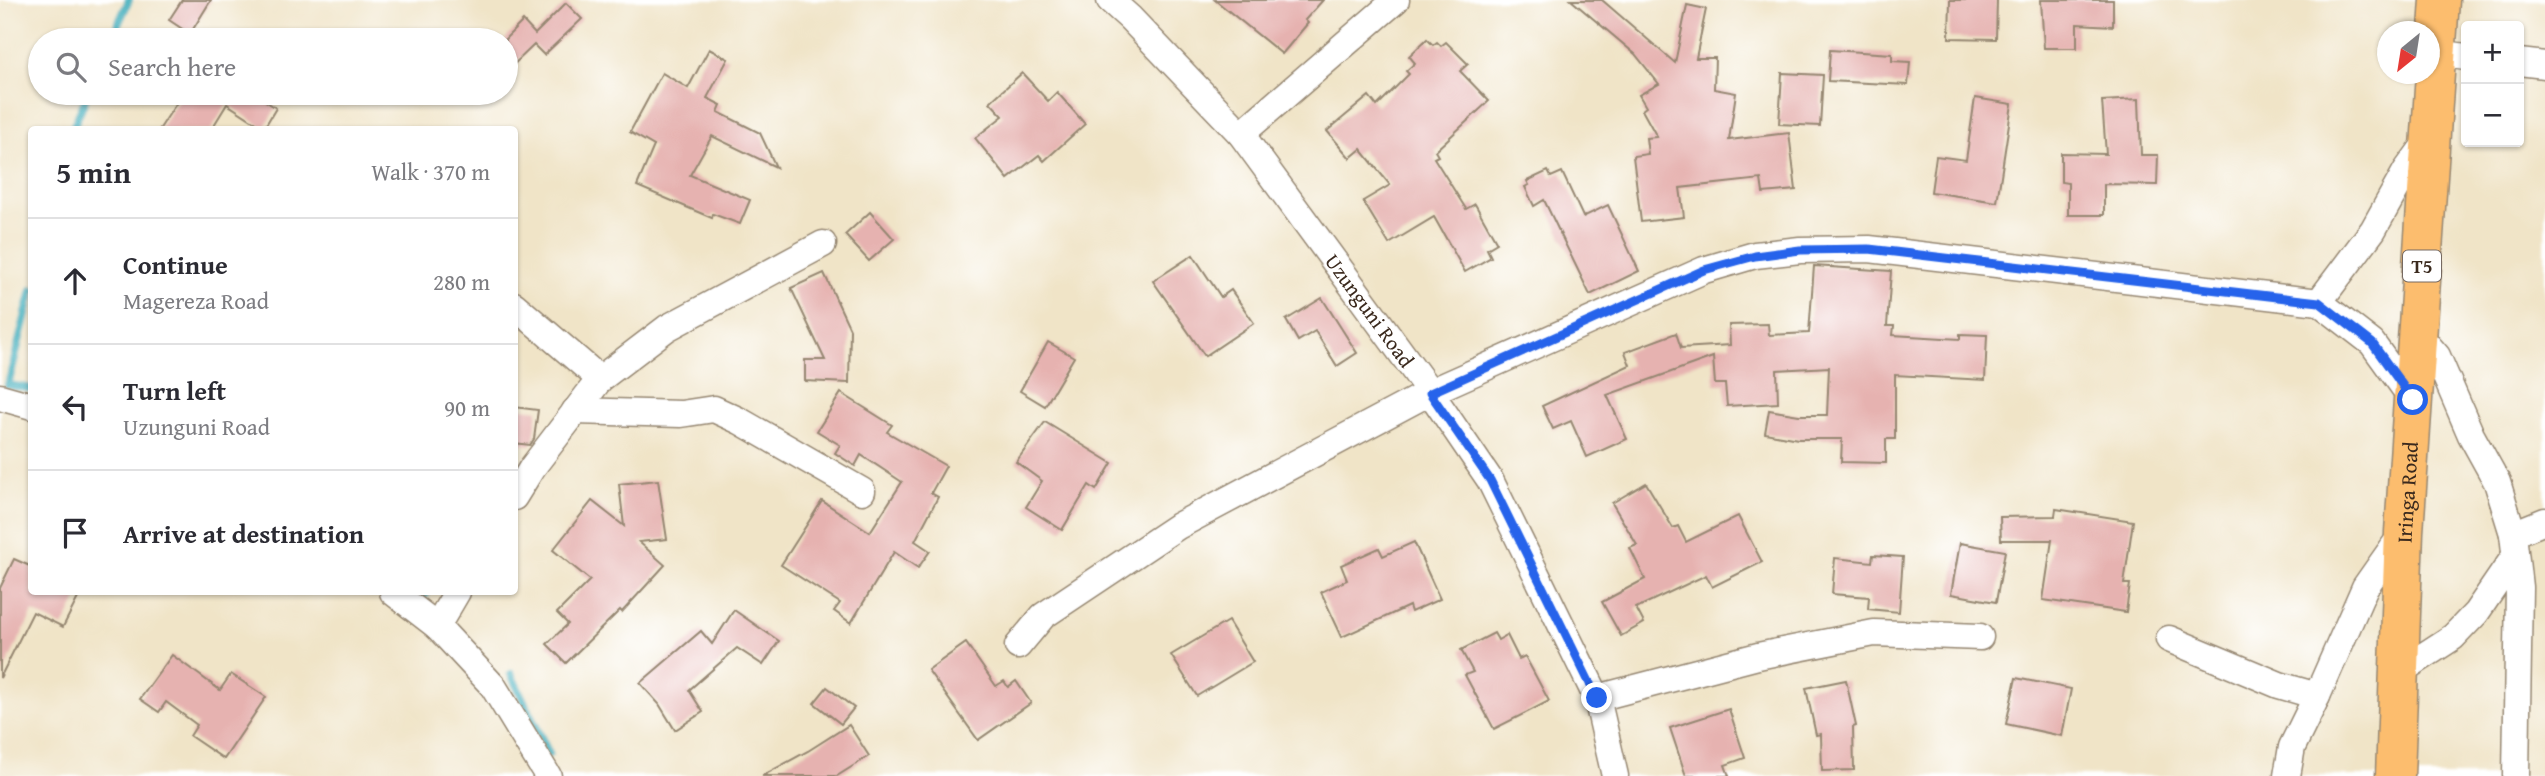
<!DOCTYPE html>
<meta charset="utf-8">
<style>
body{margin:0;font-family:"Gentium Book Plus",serif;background:#f2f2f3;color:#2b2b33}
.controls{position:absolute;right:21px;top:21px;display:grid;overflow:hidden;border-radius:7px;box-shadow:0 2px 5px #0004}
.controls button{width:63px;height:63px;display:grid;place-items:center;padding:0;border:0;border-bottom:2px solid #e1e1e2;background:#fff;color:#2b2b33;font:35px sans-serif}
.compass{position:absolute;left:2377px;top:21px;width:63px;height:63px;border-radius:50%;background:#fff;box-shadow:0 2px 5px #0004;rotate:210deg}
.stop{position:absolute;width:21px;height:21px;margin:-16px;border:5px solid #2563eb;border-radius:50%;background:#fff}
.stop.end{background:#2563eb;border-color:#fff;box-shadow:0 2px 7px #0008}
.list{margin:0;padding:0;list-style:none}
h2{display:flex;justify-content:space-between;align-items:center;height:91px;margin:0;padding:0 28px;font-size:30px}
h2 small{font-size:23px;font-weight:400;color:#7c7c81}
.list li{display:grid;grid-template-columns:46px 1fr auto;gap:21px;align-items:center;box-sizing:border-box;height:126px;padding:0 28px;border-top:2px solid #e1e1e2}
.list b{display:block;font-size:26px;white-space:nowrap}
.list p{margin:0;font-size:23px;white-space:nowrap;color:#7c7c81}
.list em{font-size:23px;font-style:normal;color:#7c7c81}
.icon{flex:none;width:38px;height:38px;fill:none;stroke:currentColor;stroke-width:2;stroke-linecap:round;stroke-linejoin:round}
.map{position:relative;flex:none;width:2545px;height:776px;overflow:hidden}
.search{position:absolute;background:#fff;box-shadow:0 2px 5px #0004;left:28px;top:28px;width:490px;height:77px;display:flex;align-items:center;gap:18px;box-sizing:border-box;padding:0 24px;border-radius:38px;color:#7c7c81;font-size:26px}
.panel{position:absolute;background:#fff;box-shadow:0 2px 5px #0004;left:28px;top:126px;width:490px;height:469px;border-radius:7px}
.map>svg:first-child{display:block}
</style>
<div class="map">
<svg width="2545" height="776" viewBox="0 0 2545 776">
<rect width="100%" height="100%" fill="#fff"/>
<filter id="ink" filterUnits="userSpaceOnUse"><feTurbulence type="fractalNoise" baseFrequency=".0143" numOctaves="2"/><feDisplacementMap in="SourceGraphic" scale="14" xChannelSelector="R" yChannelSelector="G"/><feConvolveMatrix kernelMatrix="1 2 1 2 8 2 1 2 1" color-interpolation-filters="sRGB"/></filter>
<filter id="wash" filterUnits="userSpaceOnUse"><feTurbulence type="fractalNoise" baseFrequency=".00686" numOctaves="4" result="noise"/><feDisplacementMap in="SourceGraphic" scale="28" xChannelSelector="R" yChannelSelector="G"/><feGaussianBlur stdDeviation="1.57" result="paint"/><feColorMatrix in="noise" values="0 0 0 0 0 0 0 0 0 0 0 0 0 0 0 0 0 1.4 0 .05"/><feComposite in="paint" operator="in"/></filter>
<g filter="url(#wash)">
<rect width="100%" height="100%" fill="#f0e4c7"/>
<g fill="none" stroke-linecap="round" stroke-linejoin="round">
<g stroke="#3dacba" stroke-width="8">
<path d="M111,40L129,0"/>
<path d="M72,130L88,93"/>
<path d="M32,290L8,385L32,389"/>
<path d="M422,592L426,594"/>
<path d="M511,674L549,754"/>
</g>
</g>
<g id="blocks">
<g fill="#e6b2b0">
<path d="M182,0H211L190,34L169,20Z"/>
<path d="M1215,0H1323L1305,20L1308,23L1282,54Z"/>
<path d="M1571,0H1602L1675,63L1687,5L1706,9L1696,58H1715L1714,89L1736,93L1729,140L1789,133L1796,190L1763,193L1761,179L1680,188L1684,217L1641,222L1633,156L1648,154L1646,138L1657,137L1642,110L1646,107L1639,95L1659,84L1635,54Z"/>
<path d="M1950,0H1997L1996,39L1949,38Z"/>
<path d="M2041,0H2113V26L2077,24V48H2044Z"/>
<path d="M566,3L582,19L544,55L534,45L506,72V38L523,21L535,34Z"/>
<path d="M1427,39L1433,45L1437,42L1441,46L1446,42L1468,64L1460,71L1489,101L1435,151L1438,156L1434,158L1466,209L1475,204L1497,243L1487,249L1491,257L1465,272L1434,217L1389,244L1363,201L1390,185L1361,149L1350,158L1327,131L1369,96L1377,106L1409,74L1406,71L1415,63L1409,56Z"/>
<path d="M709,49L728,59L707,98L721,105L718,112L760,133L776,167L712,136L690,175L750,200L740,224L713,214L712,218L637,186L654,146L630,132L662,73L688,88Z"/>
<path d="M1830,50L1892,54V61L1910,62L1908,85L1828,81Z"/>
<path d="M1022,73L1048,101L1057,92L1085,124L1044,161L1039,155L1008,179L975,138L1003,116L990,102Z"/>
<path d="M1782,73L1823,75L1820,126L1779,124Z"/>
<path d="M183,93H253L276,108L264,128L227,104L211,130H159Z"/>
<path d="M1975,98L2012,104L1997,202L1931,192L1936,156L1966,160Z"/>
<path d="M2139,99L2141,155H2158L2157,185L2104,184V215H2068V183L2061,182V153L2106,154L2102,101Z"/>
<path d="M1548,171L1551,177L1562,172L1583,217L1608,205L1639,271L1590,295L1544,200L1534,206L1525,187L1529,185L1527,181Z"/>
<path d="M870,212L894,239L869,261L845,235Z"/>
<path d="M1193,255L1221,297L1231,290L1254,323L1205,356L1153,281Z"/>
<path d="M1814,266L1891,271L1887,326H1894L1893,335L1960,339V334L1987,335L1985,380L1895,375V439H1886V463L1841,462L1842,439H1798L1765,433L1769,410L1799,415H1827L1829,367L1777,370L1778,403L1727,406L1725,384H1715L1713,357L1607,395L1627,439L1587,457L1571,421L1553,429L1542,406L1630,365L1625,352L1676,333L1681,348L1730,345L1729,325L1768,324L1769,335L1809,333Z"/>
<path d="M824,273L850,329L849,383L805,381V360H825L791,288Z"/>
<path d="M1322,298L1357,353L1337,366L1315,331L1298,341L1286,320Z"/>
<path d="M1048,342L1074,357L1045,406L1020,391Z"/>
<path d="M841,393L892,425L887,432L946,466L931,493L938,497L915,541L930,551L918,568L894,552L851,623L834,611L840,603L781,565L822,501L870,532L902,482L861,455L855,466L835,453L840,445L817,431Z"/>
<path d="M514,407L538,410L534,439L530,445L514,443Z"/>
<path d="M1045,422L1112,463L1096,490L1089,485L1062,530L1026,507L1042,481L1016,462Z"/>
<path d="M658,480L667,539L639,542L665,565L622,612L620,610L566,663L547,644L568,624L557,613L590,580L553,550L592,501L624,526L619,484Z"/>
<path d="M1646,483L1673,528L1678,526L1686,542L1738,516L1762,562L1712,587L1706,575L1636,608L1644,623L1621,636L1602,602L1645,579L1630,548L1637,545L1612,503Z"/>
<path d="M2056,509L2133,521L2124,584H2130L2126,612L2043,600L2052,540H2001L2000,517L2055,516Z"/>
<path d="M1414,542L1440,599L1411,612L1409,606L1342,637L1321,592L1347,580L1341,565L1379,548L1383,556Z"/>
<path d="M1960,543L2005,551L1996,602L1951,594Z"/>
<path d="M1873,555L1903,557L1899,612L1868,609L1869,597L1832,594L1835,558L1872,562Z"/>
<path d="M14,559L32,567V592H81L63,627L33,612L0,678V588Z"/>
<path d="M734,610L779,641L763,665L737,648L689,690L703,712L675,730L659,704L640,683L701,631L712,644Z"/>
<path d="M1228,621L1253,662L1197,696L1171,655Z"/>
<path d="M1494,633L1498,640L1507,635L1519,659L1525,656L1549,701L1494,729L1465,675L1473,672L1461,650Z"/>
<path d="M966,643L996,686L1004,681L1008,687L1016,681L1031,703L978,740L928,670Z"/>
<path d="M172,655L220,690L231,674L266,697L224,759L190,736L197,725L166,702L159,712L140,699Z"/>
<path d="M2016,678L2071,689L2062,736L2006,724Z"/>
<path d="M1846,680L1856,726L1853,727L1854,770L1822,771L1821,734L1816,735L1806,688Z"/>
<path d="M827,687L854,708L841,724L814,703Z"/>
<path d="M1729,709L1745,758L1725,765L1729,776H1686L1670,728Z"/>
<path d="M849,725L869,756L837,776H762L808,751Z"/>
</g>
</g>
</g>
<g filter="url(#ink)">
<use href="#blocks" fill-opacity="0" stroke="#968772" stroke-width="2"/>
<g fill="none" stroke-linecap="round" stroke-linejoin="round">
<defs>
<g id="street">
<path id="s1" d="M1110,0L1130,18L1241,134L1430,392L1490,480L1597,698L1615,776"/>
<path d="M2436,53L2466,57"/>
<path d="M2519,62L2545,65"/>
<path d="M1241,134L1396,0"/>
<path d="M2319,302L2373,230L2406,171L2430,138"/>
<path d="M514,305L600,379"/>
<path d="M2417,333L2437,356L2471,435L2497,482L2513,534L2519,587L2516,776"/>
<path d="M0,397L32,406"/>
<path d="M575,411L681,414L714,409L740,421L862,491"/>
<path d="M514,497L532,468L600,379L667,328L823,244"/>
<path d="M2513,534L2545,521"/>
<path d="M393,592L437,626L493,686L548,776"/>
<path d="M437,626L457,592"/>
<path d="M2169,639L2279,685L2317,696"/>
<path d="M1018,646L1043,616L1178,526L1430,392L1704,270L1755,255L1800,250L1869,249L2319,302L2372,343L2413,400"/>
<path d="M2399,672L2453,637L2476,613L2515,556"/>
<path d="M1597,698L1758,656L1874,633L1980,637"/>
<path d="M2287,776L2292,747L2317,696L2365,587L2403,533"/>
</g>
<g id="highway">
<path id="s2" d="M2395,776L2404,532L2440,0"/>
</g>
</defs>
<use href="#street" stroke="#968772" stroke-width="29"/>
<use href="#highway" stroke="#968772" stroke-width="41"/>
<use href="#street" stroke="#fff" stroke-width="26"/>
<use href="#highway" stroke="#fcbd6e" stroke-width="38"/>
</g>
</g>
<g fill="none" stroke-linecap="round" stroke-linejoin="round" filter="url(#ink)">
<path stroke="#2563eb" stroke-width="9" d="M1597,698L1490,480L1430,393L1704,270L1755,256L1800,250L1869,249L2319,302L2372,343L2413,400"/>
</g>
<g text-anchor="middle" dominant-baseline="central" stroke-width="5" stroke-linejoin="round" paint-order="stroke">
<rect fill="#fff" stroke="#766a62" stroke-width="2" x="2403" y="250.5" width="38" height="31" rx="5"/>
<g font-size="19" font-weight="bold" fill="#3b2a1e">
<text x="2422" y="266">T5</text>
</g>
<g font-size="21" fill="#3b2a1e" stroke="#fff">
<text stroke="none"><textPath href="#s1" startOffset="406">Uzunguni Road</textPath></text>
<text stroke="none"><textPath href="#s2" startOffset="284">Iringa Road</textPath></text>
</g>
</g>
</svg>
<div class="controls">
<button>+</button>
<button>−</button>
</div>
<svg class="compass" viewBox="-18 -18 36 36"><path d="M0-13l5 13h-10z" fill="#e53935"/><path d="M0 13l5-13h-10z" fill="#7c7c81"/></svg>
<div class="stop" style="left:2413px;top:400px"></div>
<div class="stop end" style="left:1597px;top:698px"></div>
<div class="search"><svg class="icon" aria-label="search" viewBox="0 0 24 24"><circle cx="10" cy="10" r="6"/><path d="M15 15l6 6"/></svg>Search here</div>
<section class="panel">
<h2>5 min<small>Walk · 370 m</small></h2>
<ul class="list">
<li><svg class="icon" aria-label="ahead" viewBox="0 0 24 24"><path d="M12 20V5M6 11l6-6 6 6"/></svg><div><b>Continue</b><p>Magereza Road</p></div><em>280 m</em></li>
<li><svg class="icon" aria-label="left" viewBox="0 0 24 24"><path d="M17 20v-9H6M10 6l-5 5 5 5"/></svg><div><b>Turn left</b><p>Uzunguni Road</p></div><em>90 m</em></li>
<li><svg class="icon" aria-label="arrive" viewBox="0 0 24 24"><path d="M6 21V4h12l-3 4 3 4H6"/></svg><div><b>Arrive at destination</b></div></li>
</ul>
</section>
</div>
